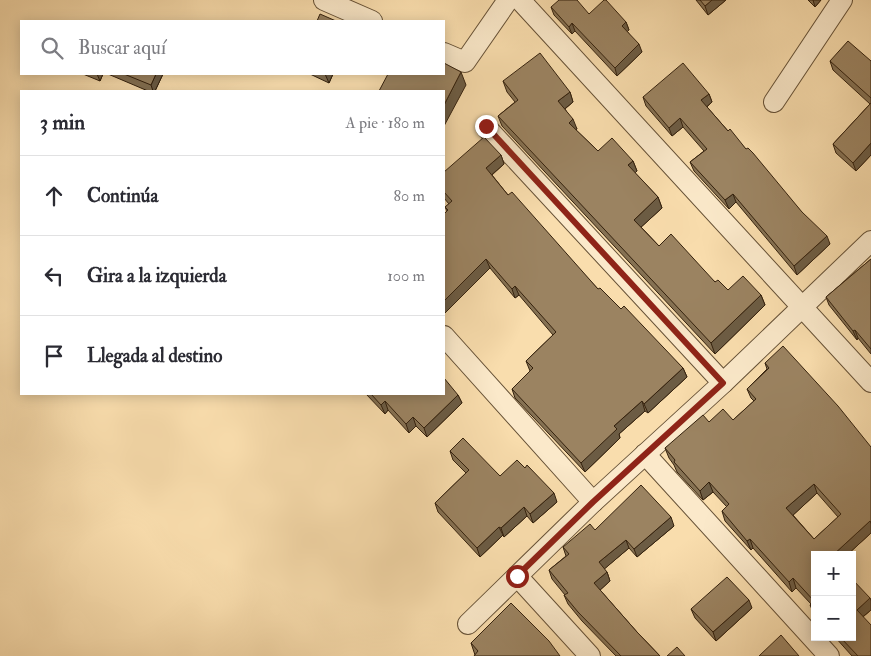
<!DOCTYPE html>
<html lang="es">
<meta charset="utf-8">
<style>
body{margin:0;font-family:"IM FELL Double Pica",serif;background:#f2f2f3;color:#2b2b33}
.controls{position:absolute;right:15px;bottom:15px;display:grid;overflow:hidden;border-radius:0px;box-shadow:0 2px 12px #0003}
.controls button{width:45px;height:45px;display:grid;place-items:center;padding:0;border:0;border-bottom:1px solid #e1e1e2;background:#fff;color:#2b2b33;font:25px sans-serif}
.stop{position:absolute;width:15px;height:15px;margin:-11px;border:4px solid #8f2418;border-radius:50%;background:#fff}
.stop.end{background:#8f2418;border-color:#fff;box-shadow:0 1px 5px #0008}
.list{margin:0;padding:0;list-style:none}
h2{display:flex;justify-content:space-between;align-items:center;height:65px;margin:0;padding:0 20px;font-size:21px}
h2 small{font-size:16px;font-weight:400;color:#7c7c81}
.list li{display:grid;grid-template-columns:32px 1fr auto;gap:15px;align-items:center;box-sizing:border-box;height:80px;padding:0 20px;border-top:1px solid #e1e1e2}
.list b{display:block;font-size:19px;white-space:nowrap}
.list em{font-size:16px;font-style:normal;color:#7c7c81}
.icon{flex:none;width:28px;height:28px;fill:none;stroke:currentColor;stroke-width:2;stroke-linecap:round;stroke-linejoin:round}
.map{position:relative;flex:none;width:871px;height:656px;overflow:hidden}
.search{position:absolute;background:#fff;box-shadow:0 2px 12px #0003;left:20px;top:20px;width:425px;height:55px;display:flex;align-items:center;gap:12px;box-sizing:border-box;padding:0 18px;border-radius:0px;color:#7c7c81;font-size:19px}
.panel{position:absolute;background:#fff;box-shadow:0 2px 12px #0003;left:20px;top:90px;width:425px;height:305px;border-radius:0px}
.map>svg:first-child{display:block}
</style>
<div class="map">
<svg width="871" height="656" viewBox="0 0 871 656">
<rect width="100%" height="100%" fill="#f9ddad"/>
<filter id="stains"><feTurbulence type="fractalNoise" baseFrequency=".004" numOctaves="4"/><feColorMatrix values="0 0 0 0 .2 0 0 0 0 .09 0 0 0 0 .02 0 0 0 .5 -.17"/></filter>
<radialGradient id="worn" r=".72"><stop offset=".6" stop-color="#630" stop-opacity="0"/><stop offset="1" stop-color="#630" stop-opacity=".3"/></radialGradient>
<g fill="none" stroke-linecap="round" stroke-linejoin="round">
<defs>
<g id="street">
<path d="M324,0L372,21"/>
<path d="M520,0L871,382"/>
<path d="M444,53L465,62L508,0"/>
<path d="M774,102L842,0"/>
<path d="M486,127L723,383"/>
<path d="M444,336L593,502"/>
<path d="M645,454L829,656"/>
<path d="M517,576L590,656"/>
<path d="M468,624L593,502L723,383L871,241"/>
</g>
</defs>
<use href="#street" stroke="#665136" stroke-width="22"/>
<use href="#street" stroke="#fbe9ca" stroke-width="20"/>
</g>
<g fill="#857153" stroke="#35220e" fill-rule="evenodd">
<path d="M696,0H726L708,15Z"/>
<path d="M808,0H821L815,7Z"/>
<path d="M551,7L589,14L626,22L629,30L627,31L642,52L617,76L575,31L572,34L554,15Z"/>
<path d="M830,61H871V155L856,171L836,153L833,144L870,104L833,70Z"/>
<path d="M83,74H103L100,81Z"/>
<path d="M108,74H163L155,91H148Z"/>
<path d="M310,74H333L329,83Z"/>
<path d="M503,81L570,92L573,102L565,109L577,129L576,130L598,151L633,161L637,171L635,173L658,197L662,208L641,227L659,246L728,290L761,295L765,305L715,354L502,126L498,116L515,102L507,92Z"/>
<path d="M709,94L712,102L707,107L728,131L746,149L830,244L797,275L736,202L729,209L694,171L690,162L704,151L683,127L672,136L646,106L643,97Z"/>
<path d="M501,155L504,164L492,175L508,195L598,289L683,368L687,377L648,413L645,411L619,434L620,438L585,472L515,398L512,389L530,371L526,361L553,335L519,295L515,298L490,268L447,211L445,207L449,204L444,198V172Z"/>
<path d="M871,259V354L858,338L857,340L829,305L826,297Z"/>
<path d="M765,363L871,447V533L847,555H815V616L810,605L811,604L796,588L792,592L753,548L751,550L725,521L722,511L727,507L713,492L703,500L677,472L674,465L669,458L665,448L709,422L733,420L754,401L751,398L747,389L767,369ZM817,493L838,517L814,539L793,515Z"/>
<path d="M366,394H444L458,395L462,403L427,437L416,426L409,433L388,410L385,414Z"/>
<path d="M450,451L500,476L557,502L533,523L527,516L504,537L503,535L480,557L438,512L435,503L466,473L453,460Z"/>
<path d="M674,526L637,557L629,548L604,569L607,572L610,581L600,590L637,632L660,656H616L582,621L568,604L564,595H565L552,579L549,570L566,556L563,547L595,530Z"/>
<path d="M870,598L871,601V610L863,617L871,656H852L835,637H852Z"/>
<path d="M752,608L716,641L695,618L691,609Z"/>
<path d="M471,643L560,656L475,655Z"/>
</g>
<g fill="#6c5c44" stroke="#35220e">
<path d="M712,0H726L708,15L705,6Z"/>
<path d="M813,0H821L815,7Z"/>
<path d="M626,22L629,30L625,34L622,26Z"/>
<path d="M572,23L575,31L572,34L569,27Z"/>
<path d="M639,44L642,52L617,76L615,68Z"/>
<path d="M461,72L466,85L444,126V105Z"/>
<path d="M97,74H103L100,81Z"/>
<path d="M156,74H163L155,91H153L151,85Z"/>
<path d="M325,74H333L329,83Z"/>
<path d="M570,92L573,102L562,111L558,101Z"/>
<path d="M709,94L712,102L704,109L701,100Z"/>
<path d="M680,118L683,127L672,136L669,128Z"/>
<path d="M573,119L577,129L573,133L569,123Z"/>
<path d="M871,143V155L856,171L853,163Z"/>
<path d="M501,155L504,164L489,177L486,168Z"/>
<path d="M633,161L637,171L632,176L628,165Z"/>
<path d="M733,194L736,202L729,209L725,200Z"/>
<path d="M658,197L662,208L638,230L634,220Z"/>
<path d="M827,236L830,244L797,275L794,266Z"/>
<path d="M486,259L490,268L444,314V301Z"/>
<path d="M515,286L519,295L515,298L512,289Z"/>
<path d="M761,295L765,305L715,354L711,343Z"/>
<path d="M855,330L858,338L857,340L853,331Z"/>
<path d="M683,368L687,377L648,413L644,404Z"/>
<path d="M458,395L462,403L427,437L424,428Z"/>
<path d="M385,401L388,410L385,414L381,405Z"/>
<path d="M642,401L645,411L619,434L620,438L585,472L581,463L614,426Z"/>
<path d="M413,417L416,426L409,433L406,424Z"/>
<path d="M709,482L713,492L703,500L700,491Z"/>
<path d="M814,484L817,493L790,518L786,508Z"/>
<path d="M554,493L557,502L533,523L530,514Z"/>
<path d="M524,507L527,516L504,537L501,528Z"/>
<path d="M671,517L674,526L637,557L634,549Z"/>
<path d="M870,521L871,524V533L847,555H833Z"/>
<path d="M499,527L503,535L480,557L477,548Z"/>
<path d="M750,539L753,548L751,550L747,541Z"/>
<path d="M626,540L629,548L602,571L599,562Z"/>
<path d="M607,572L610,581L598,592L594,583Z"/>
<path d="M793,578L796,588L792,592L789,582Z"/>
<path d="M870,598L871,601V610L860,619L857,610Z"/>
<path d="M749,600L752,608L716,641L713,632Z"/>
</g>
<g fill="#9b8361" stroke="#35220e" fill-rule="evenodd">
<path d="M559,0H577L589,14L604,0H606L626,22L622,26L639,44L615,68L572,23L569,27L551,7Z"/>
<path d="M700,0H712L705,6Z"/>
<path d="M320,14L336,21H317Z"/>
<path d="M848,41L871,61V98L830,61Z"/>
<path d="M540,53L570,92L558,101L573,119L569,123L598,151L612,138L633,161L628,165L658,197L634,220L659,246L671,234L715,282L718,280L728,290L743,276L761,295L711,343L498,116L518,100L503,81Z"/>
<path d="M444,63L461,72L444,105V91H379L388,74H444Z"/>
<path d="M683,63L709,94L701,100L728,131L730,129L746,149L748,148L753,153L802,212L827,236L794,266L733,194L725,200L690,162L707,149L680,118L669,128L643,97Z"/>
<path d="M124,74H156L151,85Z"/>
<path d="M871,103V143L853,163L833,144Z"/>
<path d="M484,137L501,155L486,168L508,195L512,192L598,289L600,288L621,309L624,306L683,368L644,404L642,401L614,426L617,429L581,463L512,389L533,368L526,361L556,332L515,286L512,289L486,259L444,301V214L448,210L445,207L452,201L444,192V172Z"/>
<path d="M871,259V349L855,330L853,331L826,297Z"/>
<path d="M783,346L838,406L871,447V522L870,521L833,555H815V610L810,605L814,601L793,578L789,582L750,539L747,541L722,511L729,504L709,482L700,491L674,462L675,460L665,448L703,415L709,422L723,409L733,420L756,399L747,389L769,368L765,363ZM814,484L841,514L814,539L786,508Z"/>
<path d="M444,378L458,395L424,428L413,417L406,424L385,401L381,405L371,394H444Z"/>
<path d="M463,438L500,476L517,460L525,468L527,465L554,493L530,514L524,507L501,528L499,527L477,548L435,503L469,470L450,451Z"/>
<path d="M641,485L671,517L634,549L626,540L599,562L607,572L594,583L637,632L660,656H621L578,612L564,595L568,593L549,570L569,554L563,547L590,524L595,530Z"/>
<path d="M727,577L749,600L713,632L691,609Z"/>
<path d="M852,579L870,598L857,610L871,625V656H858L840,637H852Z"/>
<path d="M511,603L549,641L560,656H474L478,651L471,643Z"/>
<path d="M781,635L799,656H759Z"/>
<path d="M677,647L685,656H667Z"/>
</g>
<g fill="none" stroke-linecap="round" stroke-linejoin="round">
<path stroke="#8f2418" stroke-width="6" d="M486,126L723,383L593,502L517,576"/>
</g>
<rect width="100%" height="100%" filter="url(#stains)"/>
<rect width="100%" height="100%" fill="url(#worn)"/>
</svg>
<div class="controls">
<button>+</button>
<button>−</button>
</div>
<div class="stop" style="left:517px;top:576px"></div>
<div class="stop end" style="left:486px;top:126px"></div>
<div class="search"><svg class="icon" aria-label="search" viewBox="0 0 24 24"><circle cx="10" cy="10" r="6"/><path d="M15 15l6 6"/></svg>Buscar aquí</div>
<section class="panel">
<h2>3 min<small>A pie · 180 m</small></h2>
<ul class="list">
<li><svg class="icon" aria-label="ahead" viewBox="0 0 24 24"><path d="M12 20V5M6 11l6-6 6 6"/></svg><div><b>Continúa</b></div><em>80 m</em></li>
<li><svg class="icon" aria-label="left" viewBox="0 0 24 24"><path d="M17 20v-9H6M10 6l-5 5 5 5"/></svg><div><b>Gira a la izquierda</b></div><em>100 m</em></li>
<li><svg class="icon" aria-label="arrive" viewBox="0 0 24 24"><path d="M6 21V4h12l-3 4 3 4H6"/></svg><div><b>Llegada al destino</b></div></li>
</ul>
</section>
</div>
